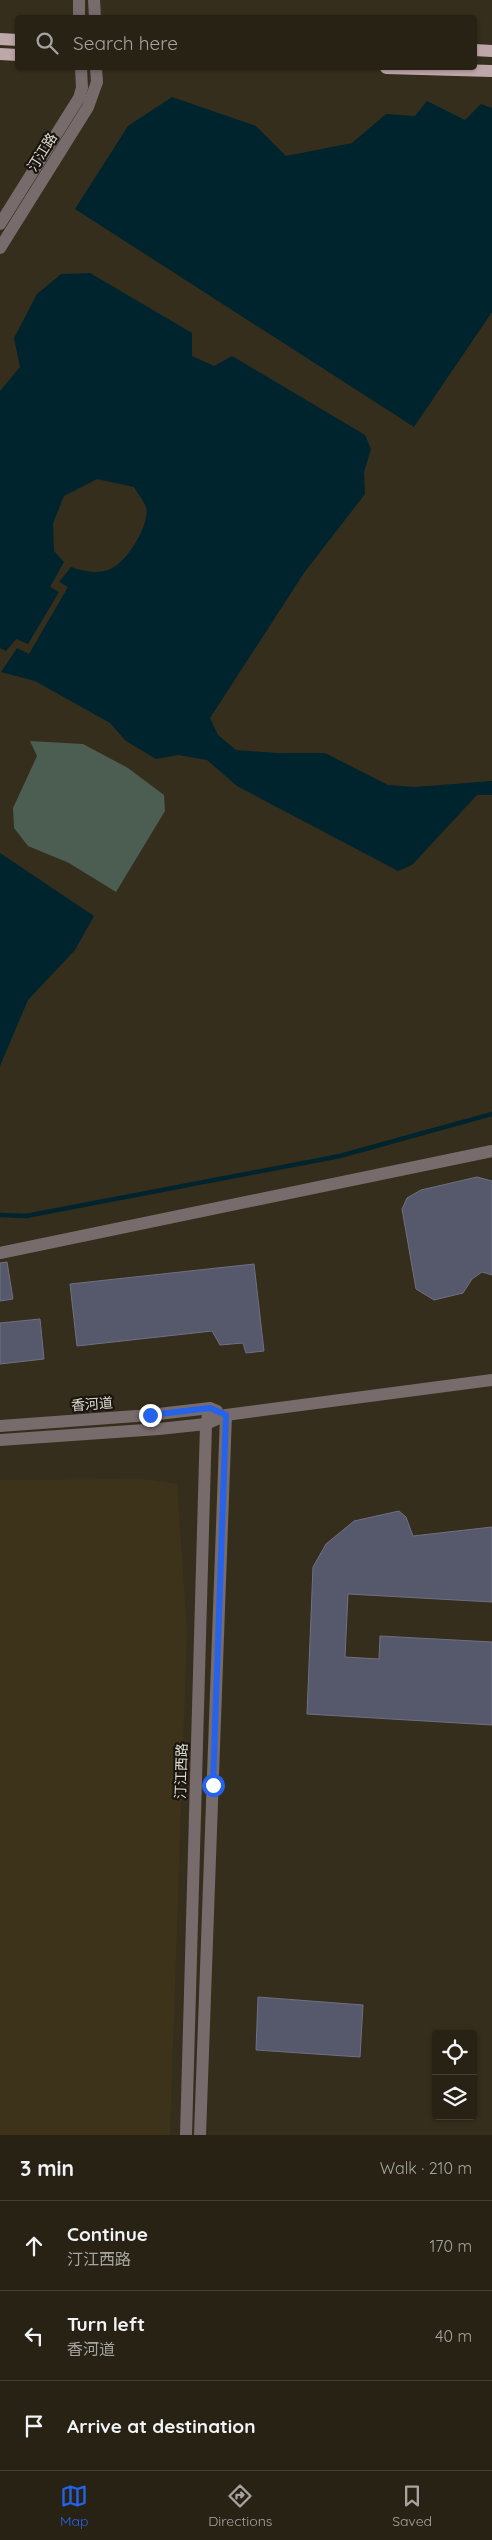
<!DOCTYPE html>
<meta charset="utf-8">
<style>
body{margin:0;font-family:Quicksand,"Noto Sans SC",sans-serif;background:#302a1e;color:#f1f3f6}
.controls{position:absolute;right:15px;bottom:15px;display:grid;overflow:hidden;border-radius:5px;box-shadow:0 1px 4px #0004}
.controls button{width:45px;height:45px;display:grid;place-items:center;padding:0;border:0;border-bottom:1px solid #443f34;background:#282215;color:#f1f3f6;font:25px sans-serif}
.stop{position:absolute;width:15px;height:15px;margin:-11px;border:4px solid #2563eb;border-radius:50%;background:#fff}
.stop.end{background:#2563eb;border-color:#fff;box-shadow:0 1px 5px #0008}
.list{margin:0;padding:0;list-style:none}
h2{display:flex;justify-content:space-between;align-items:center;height:65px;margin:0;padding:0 20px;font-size:21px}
h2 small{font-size:16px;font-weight:400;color:#a5a4a0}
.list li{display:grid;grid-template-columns:32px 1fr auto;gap:15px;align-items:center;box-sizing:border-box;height:90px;padding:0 20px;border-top:1px solid #443f34}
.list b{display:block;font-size:19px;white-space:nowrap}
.list p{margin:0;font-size:16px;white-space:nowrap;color:#a5a4a0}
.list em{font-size:16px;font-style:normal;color:#a5a4a0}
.icon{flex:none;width:28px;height:28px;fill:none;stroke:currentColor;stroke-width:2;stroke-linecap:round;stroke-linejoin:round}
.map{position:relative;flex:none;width:492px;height:2135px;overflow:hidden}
.search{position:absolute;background:#282215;box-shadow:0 1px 4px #0004;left:15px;right:15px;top:15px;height:55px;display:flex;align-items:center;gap:12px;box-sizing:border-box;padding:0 18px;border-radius:5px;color:#a5a4a0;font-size:19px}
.sheet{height:335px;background:#282215}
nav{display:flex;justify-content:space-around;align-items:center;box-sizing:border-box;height:70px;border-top:1px solid #443f34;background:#282215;font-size:14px;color:#a5a4a0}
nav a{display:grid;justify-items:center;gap:2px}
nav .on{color:#2563eb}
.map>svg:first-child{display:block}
</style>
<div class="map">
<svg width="492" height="2135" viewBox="0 0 492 2135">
<rect width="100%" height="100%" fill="#352e1c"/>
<path fill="#3d331a" d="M143,1479L177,1484L187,1631L170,2135H0V1480Z"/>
<path fill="#4c5d52" d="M30,741L83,744L128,768L164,795L165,811L116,892L69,863L28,846L14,828L13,808L37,756Z"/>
<g fill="#00242d">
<path d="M172,97L256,126L286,156L352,143L386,114L415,116L427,101L465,120L481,104L492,108V312L414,427L75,209L128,126Z"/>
<path d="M90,273L192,333V356L214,366L232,356L365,435L371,449L364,472L365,494L304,573L210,718L218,735L236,750L277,753H325L388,785L414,787L492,781V795H477L412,865L398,871L237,786L207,760L178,755L156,759L126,741L110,723L35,681L1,672L17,648L29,654L68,587L59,582L71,567C83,571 95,574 108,570C125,566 151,524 146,507C144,501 137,493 134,487L97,479L64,496L53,523L54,551L64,562L50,587L59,592L28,644L16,639L6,651L0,648V391L20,367L14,338L37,294L61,274Z"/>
<path d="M0,853L94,916L75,950L28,1000L0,1066Z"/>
</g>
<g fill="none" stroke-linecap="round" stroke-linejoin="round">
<path stroke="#00242d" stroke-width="4.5" d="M0,1215L26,1216L340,1156L492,1114"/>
</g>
<g fill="#56586b" stroke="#6e7084">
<path d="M477,1177L492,1181V1275L482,1272L472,1279L463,1293L434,1300L416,1289L402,1209L407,1198L421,1190Z"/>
<path d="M7,1262L13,1299L0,1301V1263Z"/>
<path d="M254,1264L264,1351L246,1353L243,1343L220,1345L212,1331L77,1346L70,1284Z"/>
<path d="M40,1319L44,1359L0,1364V1323Z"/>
<path d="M399,1511L406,1517L413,1536L492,1527V1602L348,1594L345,1657L379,1659L380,1636L492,1642V1725L307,1714L313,1567L326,1544L354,1521Z"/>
<path d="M258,1997L363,2005L360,2057L256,2050Z"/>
</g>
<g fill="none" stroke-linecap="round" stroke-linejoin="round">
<g stroke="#776b6c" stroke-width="12">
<path d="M79,0V18"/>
<path d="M94,0L95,18"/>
<path d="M0,224L79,98L82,88L81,68"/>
<path d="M0,248L88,107L97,82L96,68"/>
<path d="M0,1253L492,1151"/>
<path d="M0,1426L150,1415L210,1408L217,1411"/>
<path d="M0,1440L159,1429L206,1424L226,1415L492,1380"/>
<path d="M186,2135L206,1424L210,1408"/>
<path d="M200,2135L226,1415"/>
</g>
<g stroke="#bea7a9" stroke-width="12">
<path d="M0,39L18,40"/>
<path d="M474,50L492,51"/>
<path d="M0,54L18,55"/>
<path d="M386,68L492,71"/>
</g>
</g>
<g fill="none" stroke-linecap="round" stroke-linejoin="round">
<path stroke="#2563eb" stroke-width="6" d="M150,1415L210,1408L226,1415L213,1785"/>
</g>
<g text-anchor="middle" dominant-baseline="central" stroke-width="4.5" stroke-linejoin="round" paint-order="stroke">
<g font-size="14" fill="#e0dbd0" stroke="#1a160f">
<text transform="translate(42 152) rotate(-58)">汀江路</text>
<text transform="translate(92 1404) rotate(-4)">香河道</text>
<text transform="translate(181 1771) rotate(-88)">汀江西路</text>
</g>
</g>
</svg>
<div class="controls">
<button><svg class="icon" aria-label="locate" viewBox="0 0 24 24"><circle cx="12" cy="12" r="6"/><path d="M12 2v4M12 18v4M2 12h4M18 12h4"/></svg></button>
<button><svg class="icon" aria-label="layers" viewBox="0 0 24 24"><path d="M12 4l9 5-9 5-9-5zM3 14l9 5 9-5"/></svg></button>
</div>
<div class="stop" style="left:213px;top:1785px"></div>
<div class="stop end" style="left:150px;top:1415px"></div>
<div class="search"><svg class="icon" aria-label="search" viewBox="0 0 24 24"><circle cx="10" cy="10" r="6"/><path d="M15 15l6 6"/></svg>Search here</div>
</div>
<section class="sheet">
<h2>3 min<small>Walk · 210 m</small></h2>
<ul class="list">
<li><svg class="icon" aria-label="ahead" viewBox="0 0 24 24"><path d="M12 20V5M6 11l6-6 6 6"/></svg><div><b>Continue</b><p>汀江西路</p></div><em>170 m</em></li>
<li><svg class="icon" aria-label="left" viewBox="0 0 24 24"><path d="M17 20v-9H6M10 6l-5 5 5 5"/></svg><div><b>Turn left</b><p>香河道</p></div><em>40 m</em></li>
<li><svg class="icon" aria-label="arrive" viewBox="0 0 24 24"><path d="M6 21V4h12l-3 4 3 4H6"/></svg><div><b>Arrive at destination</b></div></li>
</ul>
</section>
<nav>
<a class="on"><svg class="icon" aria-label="map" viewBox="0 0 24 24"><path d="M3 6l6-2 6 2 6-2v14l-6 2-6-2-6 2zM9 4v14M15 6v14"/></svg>Map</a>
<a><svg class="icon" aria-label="directions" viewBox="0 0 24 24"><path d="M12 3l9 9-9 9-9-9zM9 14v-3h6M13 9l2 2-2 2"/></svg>Directions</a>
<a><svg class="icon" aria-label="saved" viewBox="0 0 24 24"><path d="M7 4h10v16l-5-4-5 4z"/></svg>Saved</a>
</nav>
